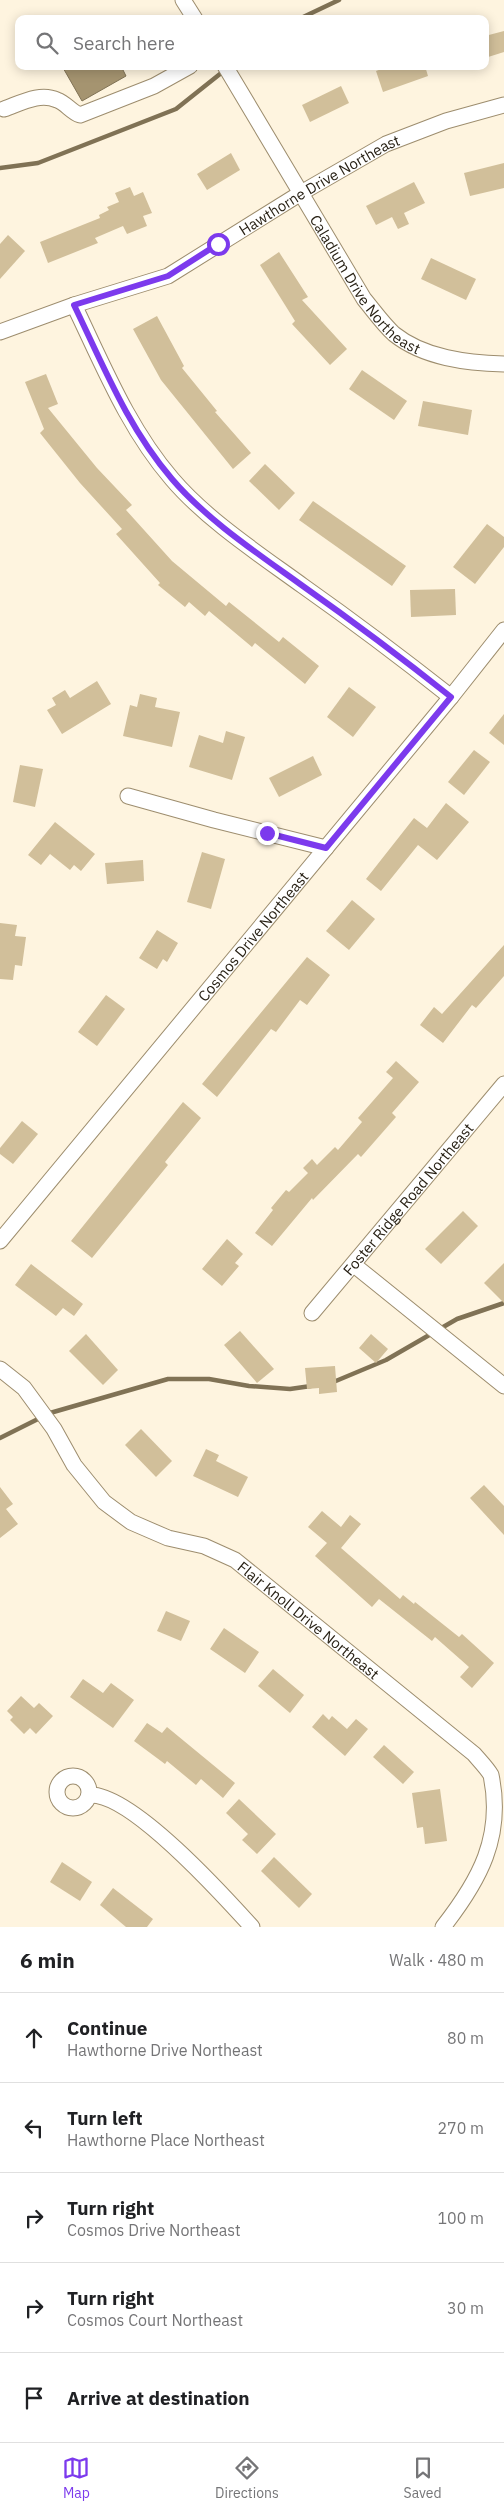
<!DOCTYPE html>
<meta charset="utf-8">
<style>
body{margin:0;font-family:"IBM Plex Sans",sans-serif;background:#f2f2f2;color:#202124}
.stop{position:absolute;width:15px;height:15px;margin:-11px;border:4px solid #7c3aed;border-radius:50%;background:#fff}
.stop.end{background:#7c3aed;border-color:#fff;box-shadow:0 1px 5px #0008}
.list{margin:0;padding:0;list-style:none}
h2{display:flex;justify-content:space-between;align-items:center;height:65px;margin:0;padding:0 20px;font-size:21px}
h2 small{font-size:16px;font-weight:400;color:#757577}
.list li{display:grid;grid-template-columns:32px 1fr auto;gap:15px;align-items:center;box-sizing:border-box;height:90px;padding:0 20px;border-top:1px solid #e0e0e0}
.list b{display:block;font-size:19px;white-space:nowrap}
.list p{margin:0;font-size:16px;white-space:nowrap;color:#757577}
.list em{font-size:16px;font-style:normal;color:#757577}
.icon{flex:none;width:28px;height:28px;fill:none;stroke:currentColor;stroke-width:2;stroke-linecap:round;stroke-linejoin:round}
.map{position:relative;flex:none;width:504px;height:1927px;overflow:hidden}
.search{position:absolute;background:#fff;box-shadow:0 2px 12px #0003;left:15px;right:15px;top:15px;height:55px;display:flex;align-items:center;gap:12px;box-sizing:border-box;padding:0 18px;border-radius:10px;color:#757577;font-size:19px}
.sheet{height:515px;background:#fff}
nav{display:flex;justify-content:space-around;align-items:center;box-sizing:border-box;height:70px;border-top:1px solid #e0e0e0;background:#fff;font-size:14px;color:#757577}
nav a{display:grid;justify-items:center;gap:2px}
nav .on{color:#7c3aed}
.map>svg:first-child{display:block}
</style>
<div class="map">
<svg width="504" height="1927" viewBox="0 0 504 1927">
<rect width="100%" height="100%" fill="#fef4df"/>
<path fill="#a59470" stroke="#807255" d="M62,66H121L126,76L82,101Z"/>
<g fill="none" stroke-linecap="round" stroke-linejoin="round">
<g stroke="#807255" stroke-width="4.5">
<path d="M299,19L339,0"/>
<path d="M0,168L38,163L176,109L225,70"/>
<path d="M331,1383L386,1360L457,1319L504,1303"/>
<path d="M0,1438L50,1413L168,1379H209L249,1386L290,1389L311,1386"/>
</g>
</g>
<g fill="#d1bf9a">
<path d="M504,31V52L485,58V36Z"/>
<path d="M389,66H425L428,76L383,92L376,71Z"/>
<path d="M341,86L349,103L310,122L302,105Z"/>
<path d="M231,153L240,170L207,190L197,174Z"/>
<path d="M504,163V188L470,196L464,173Z"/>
<path d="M414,182L425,203L404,213L409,224L398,229L392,217L376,225L366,206Z"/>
<path d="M130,187L134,196L143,192L152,213L143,216L147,226L127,234L123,226L95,238L98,243L48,263L40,242L100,218L99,215L109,210L107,207L119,202L115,193Z"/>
<path d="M8,235L25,251L0,279V244Z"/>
<path d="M279,252L308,297L302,300L347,349L330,365L292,324L295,321L260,265Z"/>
<path d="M431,258L476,279L466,300L421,279Z"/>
<path d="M157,316L184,366L182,368L217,411L215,412L251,453L233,469L161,380L133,329Z"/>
<path d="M362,370L407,401L394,420L349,389Z"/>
<path d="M46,374L58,404L48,408L97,468L132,505L126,510L172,561L226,606L229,602L279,642L283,637L319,666L305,684L255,643L252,647L209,611L205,616L189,602L185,607L158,585L160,583L116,534L122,529L80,483L40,433L44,429L25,382Z"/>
<path d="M423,401L472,410L468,435L418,426Z"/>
<path d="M265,464L295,493L279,510L249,481Z"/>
<path d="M313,501L406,566L392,586L299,520Z"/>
<path d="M487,524L504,537V547L475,584L453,567Z"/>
<path d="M455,589L456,615L411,617L410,590Z"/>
<path d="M97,681L111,704L62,734L47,710L56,705L52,698L65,690L70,698Z"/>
<path d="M349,687L376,707L353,737L327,717Z"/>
<path d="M140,694L157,698L155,707L180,712L172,747L123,736L130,705L137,707Z"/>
<path d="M504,714V745L489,733Z"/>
<path d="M226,731L245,737L232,780L189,767L199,735L223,743Z"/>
<path d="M474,750L490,762L464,795L448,782Z"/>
<path d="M313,756L322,775L279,797L269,778Z"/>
<path d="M20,765L43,769L35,807L13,802Z"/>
<path d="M446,803L469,822L437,860L418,845L381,891L366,879L414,818L427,828Z"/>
<path d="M55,822L95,854L81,871L74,865L70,870L50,854L41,865L28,855Z"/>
<path d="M202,852L225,859L211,909L187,902Z"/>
<path d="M143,860L144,881L107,884L105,863Z"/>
<path d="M352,900L375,919L349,950L326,931Z"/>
<path d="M0,923L17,925L15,936L26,937L22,966L15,965L13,980L0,979Z"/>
<path d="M157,930L178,943L167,962L163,959L157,969L139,958Z"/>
<path d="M504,945V976L476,1008L472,1005L443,1043L420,1025L434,1007L442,1014Z"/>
<path d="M307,957L330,975L307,1005L300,1000L276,1032L271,1029L217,1097L202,1084Z"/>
<path d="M106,995L125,1009L97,1046L78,1032Z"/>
<path d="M396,1061L419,1082L392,1113L396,1117L361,1157L358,1154L313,1200L312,1198L272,1246L255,1233L273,1210L271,1208L286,1190L289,1192L308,1173L303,1168L312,1159L317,1165L335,1147L338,1150L362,1122L358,1118L393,1078L386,1072Z"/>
<path d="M183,1102L201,1118L165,1162L168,1165L92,1258L71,1241Z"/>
<path d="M22,1121L38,1134L13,1164L0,1154V1148Z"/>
<path d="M463,1211L478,1226L441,1264L425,1249Z"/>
<path d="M227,1239L243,1254L235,1263L239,1266L222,1286L202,1269Z"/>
<path d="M504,1263V1303L484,1283Z"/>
<path d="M31,1264L83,1304L74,1316L63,1308L56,1316L15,1285Z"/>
<path d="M240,1331L274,1369L257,1383L224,1345Z"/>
<path d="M86,1334L118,1370L103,1385L69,1351Z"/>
<path d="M371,1334L388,1349L376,1363L359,1348Z"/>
<path d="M335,1366L337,1392L319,1394V1388L307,1389L305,1368Z"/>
<path d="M141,1429L172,1461L156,1477L125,1445Z"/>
<path d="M206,1449L219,1455L216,1461L248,1477L238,1497L193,1476Z"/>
<path d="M484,1485L504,1506V1535L470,1498Z"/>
<path d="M0,1487L13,1504L6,1509L18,1524L0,1538Z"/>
<path d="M322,1511L341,1527L350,1515L361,1524L341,1548L400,1599L403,1595L414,1604L415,1602L459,1637L462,1634L494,1663L472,1688L460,1677L469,1667L435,1637L432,1641L379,1599L372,1607L315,1556L327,1543L308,1527Z"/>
<path d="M166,1611L190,1621L181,1641L157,1631Z"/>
<path d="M224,1628L259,1652L245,1673L210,1649Z"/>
<path d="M273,1669L304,1695L290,1713L258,1686Z"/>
<path d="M83,1679L103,1693L111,1683L134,1700L113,1728L70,1697Z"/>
<path d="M21,1696L34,1708L39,1703L53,1716L36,1734L30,1728L24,1734L10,1720L13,1717L7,1711Z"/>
<path d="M323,1714L329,1720L332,1716L347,1729L356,1719L368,1729L345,1756L312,1727Z"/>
<path d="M147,1723L162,1733L167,1727L235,1783L223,1798L201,1779L196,1785L167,1761L165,1764L134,1741Z"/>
<path d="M384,1745L414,1772L403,1784L373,1757Z"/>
<path d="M440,1789L447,1841L425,1844L423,1827L417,1828L412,1793Z"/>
<path d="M239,1799L276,1834L257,1854L242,1840L248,1834L226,1813Z"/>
<path d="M274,1857L312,1894L299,1908L261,1871Z"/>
<path d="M62,1862L92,1882L80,1901L50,1882Z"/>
<path d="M113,1888L153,1919L147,1927H126L100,1905Z"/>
</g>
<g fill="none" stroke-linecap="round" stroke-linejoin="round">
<defs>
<g id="minor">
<path d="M183,0L195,19"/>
<path id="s1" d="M225,66L364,299C374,311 383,324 394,334C424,358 467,363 504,364"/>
<path d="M4,109C21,103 40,92 57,100C66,103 71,112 80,115L154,86L190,66"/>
<path d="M74,305C103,365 128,428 172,479C207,520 259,554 303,586C354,622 403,659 451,697"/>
<path id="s2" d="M0,332L74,305L168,276L301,193L386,144L446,121L504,105"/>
<path d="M128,796L214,820L326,848"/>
<path id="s3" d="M0,1241L451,697L504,630"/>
<path d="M354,1265L504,1386"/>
<path id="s4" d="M312,1313L504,1084"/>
<path id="s5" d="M0,1369L24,1388L54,1429L74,1465L104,1502L131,1522L168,1538L204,1546L235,1560L474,1754C479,1760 487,1768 491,1775C504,1837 479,1881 443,1927"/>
<circle cx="73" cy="1792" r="16"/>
<path d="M89,1795C130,1792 224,1896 252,1927"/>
</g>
</defs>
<use href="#minor" stroke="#9d8d6e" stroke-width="17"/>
<use href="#minor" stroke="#fff" stroke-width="15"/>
</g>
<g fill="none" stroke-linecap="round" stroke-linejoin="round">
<path stroke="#7c3aed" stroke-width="6" d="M218,244L168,276L74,305C103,365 128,428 172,479C206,519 257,553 300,584C351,620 402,658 451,697L326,848L267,833"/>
</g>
<g text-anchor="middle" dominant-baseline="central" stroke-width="4.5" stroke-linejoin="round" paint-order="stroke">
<g font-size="15" fill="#292216" stroke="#fff">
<text stroke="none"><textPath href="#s2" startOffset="354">Hawthorne Drive Northeast</textPath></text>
<text stroke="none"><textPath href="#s1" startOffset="261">Caladium Drive Northeast</textPath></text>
<text stroke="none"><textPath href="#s3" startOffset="396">Cosmos Drive Northeast</textPath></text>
<text stroke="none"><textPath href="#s4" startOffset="149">Foster Ridge Road Northeast</textPath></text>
<text stroke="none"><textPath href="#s5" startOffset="410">Flair Knoll Drive Northeast</textPath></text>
</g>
</g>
</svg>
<div class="stop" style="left:218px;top:244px"></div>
<div class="stop end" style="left:267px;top:833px"></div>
<div class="search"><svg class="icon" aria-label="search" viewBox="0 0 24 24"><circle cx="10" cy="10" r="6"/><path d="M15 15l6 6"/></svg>Search here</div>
</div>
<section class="sheet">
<h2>6 min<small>Walk · 480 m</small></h2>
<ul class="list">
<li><svg class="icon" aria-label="ahead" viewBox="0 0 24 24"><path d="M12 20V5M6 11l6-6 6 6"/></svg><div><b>Continue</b><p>Hawthorne Drive Northeast</p></div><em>80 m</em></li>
<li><svg class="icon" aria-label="left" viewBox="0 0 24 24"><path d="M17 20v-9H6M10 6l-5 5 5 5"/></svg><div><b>Turn left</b><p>Hawthorne Place Northeast</p></div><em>270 m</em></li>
<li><svg class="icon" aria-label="right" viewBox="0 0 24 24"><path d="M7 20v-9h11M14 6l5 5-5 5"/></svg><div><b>Turn right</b><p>Cosmos Drive Northeast</p></div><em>100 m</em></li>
<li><svg class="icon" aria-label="right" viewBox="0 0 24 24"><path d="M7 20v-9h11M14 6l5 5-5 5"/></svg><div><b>Turn right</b><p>Cosmos Court Northeast</p></div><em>30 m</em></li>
<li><svg class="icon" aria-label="arrive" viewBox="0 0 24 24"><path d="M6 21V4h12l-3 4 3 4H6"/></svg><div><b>Arrive at destination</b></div></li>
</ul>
</section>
<nav>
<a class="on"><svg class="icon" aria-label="map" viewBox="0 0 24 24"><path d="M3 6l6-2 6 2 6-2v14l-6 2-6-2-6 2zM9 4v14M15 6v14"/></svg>Map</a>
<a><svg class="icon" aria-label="directions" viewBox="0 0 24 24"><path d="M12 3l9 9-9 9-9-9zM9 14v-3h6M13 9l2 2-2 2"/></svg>Directions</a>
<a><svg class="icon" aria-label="saved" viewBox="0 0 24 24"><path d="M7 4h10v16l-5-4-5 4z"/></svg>Saved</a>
</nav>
